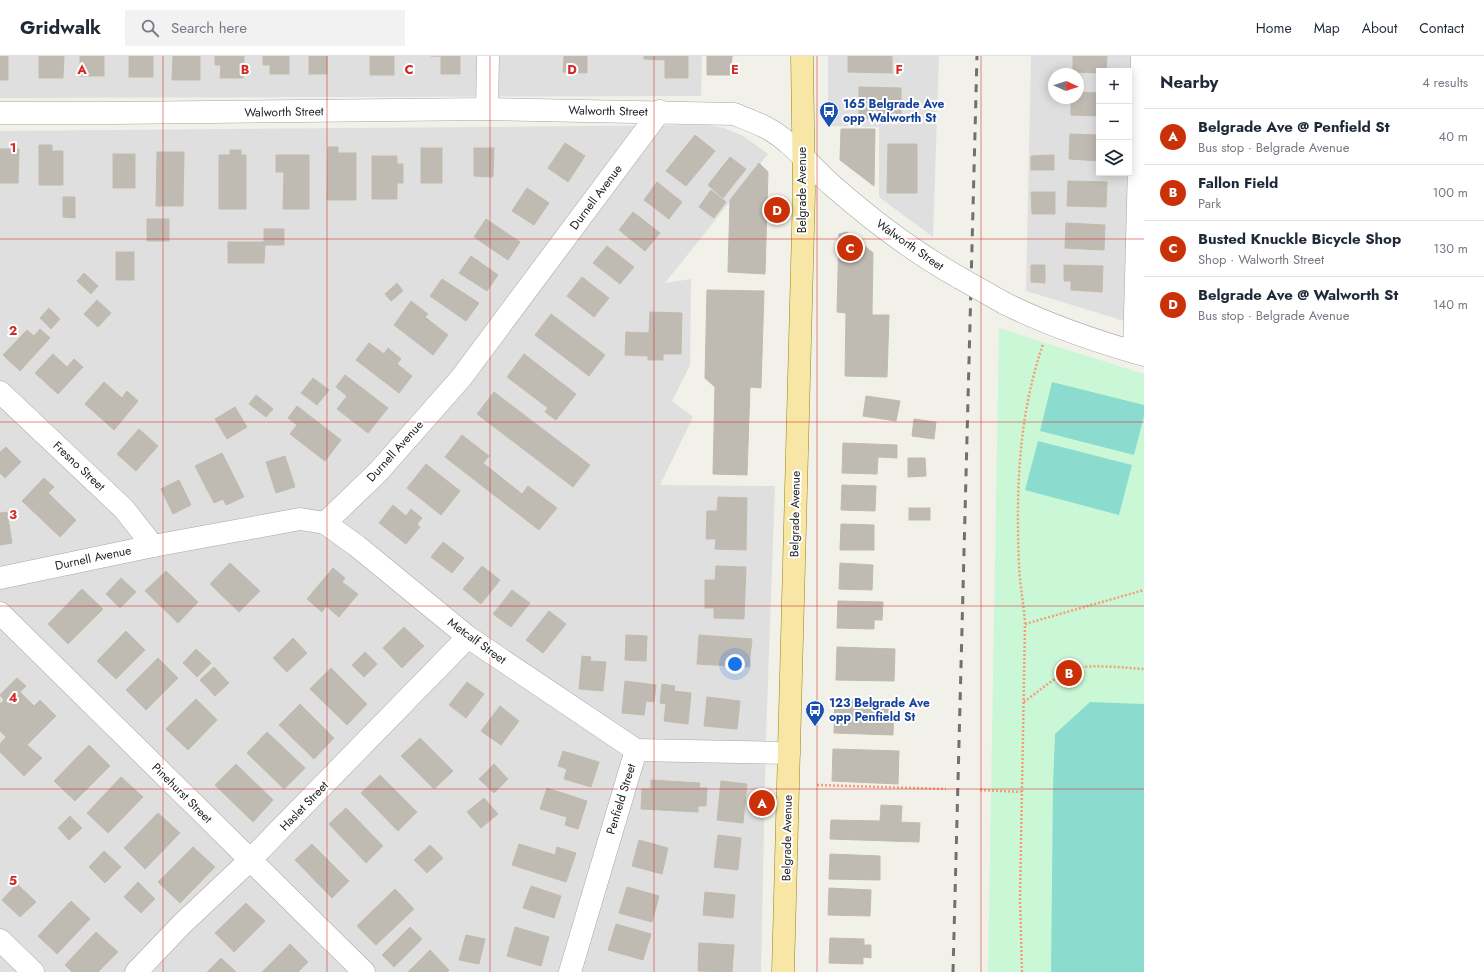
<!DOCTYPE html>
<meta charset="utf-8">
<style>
body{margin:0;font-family:Jost,sans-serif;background:#f2f2f3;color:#1f2937}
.controls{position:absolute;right:12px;top:12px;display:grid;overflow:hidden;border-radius:0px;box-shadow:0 2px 10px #0003}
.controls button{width:36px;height:36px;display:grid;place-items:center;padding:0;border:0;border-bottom:1px solid #e0e1e3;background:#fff;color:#1f2937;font:20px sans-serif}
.compass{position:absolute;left:1048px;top:12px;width:36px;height:36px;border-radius:50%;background:#fff;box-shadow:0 2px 10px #0003;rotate:93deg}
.you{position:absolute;left:735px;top:608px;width:14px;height:14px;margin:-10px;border:3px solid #fff;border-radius:50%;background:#1a73e8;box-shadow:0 0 0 6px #1a73e833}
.badge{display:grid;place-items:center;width:26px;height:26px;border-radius:50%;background:#cb3109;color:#fff;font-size:13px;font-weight:700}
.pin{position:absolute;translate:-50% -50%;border:2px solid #fff;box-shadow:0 1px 4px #0006}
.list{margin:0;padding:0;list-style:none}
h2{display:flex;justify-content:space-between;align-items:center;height:52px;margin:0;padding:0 16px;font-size:17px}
h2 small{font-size:13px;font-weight:400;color:#747a83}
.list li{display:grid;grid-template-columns:26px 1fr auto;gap:12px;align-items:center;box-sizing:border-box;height:56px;padding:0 16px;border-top:1px solid #e0e1e3}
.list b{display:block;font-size:15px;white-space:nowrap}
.list p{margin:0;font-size:13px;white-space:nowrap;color:#747a83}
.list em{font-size:13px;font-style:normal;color:#747a83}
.icon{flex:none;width:22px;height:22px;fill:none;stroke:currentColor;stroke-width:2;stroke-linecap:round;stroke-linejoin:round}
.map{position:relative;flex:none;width:1144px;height:916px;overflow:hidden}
header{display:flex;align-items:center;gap:24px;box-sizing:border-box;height:56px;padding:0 20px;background:#fff;border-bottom:1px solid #e0e1e3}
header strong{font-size:19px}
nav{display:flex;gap:22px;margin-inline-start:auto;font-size:14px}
.search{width:280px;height:36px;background:#f2f2f3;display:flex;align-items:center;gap:10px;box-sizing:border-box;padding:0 14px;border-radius:0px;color:#747a83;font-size:15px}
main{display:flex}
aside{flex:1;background:#fff}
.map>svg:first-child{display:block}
</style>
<header>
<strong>Gridwalk</strong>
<div class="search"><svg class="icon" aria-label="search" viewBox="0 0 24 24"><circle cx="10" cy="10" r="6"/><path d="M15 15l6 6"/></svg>Search here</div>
<nav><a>Home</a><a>Map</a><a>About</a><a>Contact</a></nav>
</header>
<main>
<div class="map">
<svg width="1144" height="916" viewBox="0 0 1144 916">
<rect width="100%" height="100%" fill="#f1f0e9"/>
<g fill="#e0dfdf" fill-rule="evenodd">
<path d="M0,0H702L701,40L0,42Z"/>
<path d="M828,0H939L933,181L879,141V71L828,70Z"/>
<path d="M1031,0H1144V271L1026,235ZM1099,15H1129V117H1099ZM1054,18H1078V42H1054Z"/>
<path d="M709,69L724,72L743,80L768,98L665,227L691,223L690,309L672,345L693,361L660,429L775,430L766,680L761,916H0V75Z"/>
</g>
<path fill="#caf8d7" d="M999,272L1144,318V916H988Z"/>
<g fill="#8bdcce">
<path d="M1052,326L1144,349V360L1134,399L1040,375Z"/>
<path d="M1038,385L1132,409L1119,459L1025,434Z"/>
<path d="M1090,646L1144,648V916H1051L1053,729L1055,678Z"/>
</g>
<g fill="#bfbab2" stroke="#c3bbac">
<rect x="0" y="0" width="8" height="24"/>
<path d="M39,0H64L63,22H39Z"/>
<rect x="80" y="0" width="24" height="20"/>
<rect x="129" y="0" width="24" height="21"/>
<path d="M173,0H200V24H172Z"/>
<path d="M215,0H244L243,22H220L221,9H215Z"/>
<path d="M263,0H289V18H270V9H263Z"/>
<rect x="309" y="0" width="18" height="18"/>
<rect x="370" y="0" width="24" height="19"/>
<path d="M431,0H460V18H441V0Z"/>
<path d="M564,0H587V17L563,16Z"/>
<path d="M644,0H688V22H665V4L644,3Z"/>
<path d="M707,0H732L731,19H707Z"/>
<path d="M848,0H892V17L848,16Z"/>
<path d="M1073,0H1107L1106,15H1099V17L1073,16Z"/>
<path d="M859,31L901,32V63H859Z"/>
<path d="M1078,36L1099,37V60L1071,59V42H1078Z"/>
<path d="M841,73H875L874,130L840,104Z"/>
<path d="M1070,78L1099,79V105L1069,103Z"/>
<path d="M695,79L715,95L686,130L666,115Z"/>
<path d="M565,87L585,100L568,126L548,112Z"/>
<path d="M888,88H917V137H887Z"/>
<path d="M39,89H52V95H63V129H39Z"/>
<path d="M328,91H338V97H356V144H327Z"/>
<rect x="421" y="92" width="21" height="35"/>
<path d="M474,92H494L493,121L474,120Z"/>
<path d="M0,93H19L18,127H0Z"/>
<path d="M230,94H241V99H246V153H219V99H230Z"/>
<path d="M157,96H184L183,150H156Z"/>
<rect x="113" y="98" width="22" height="34"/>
<path d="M276,99H309V153H283L284,116H276Z"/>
<path d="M1054,99V114H1031V100Z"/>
<path d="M372,100H397V108H403V127H397V143H372Z"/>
<path d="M730,101L746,113L723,142L708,129Z"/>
<path d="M759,107L768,116L765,218L728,216L730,144Z"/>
<path d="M1068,125L1107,126L1106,151L1067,150Z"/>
<path d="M657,126L682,146L669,163L644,144Z"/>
<path d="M527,132L549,147L534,169L512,155Z"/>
<path d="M711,134L726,146L714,162L699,151Z"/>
<path d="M1031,136H1055V158H1032Z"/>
<path d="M63,141H75V162L63,161Z"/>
<path d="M633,156L660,177L645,195L619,174Z"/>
<rect x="147" y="163" width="22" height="22"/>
<path d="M486,163L520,186L508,204L474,181Z"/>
<path d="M1066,167L1105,169L1104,194L1065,192Z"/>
<path d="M264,173H284V189H265L264,207H228V186H264Z"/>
<path d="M847,176L873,197L872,259H889L887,321L845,320L846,257L837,256L839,178Z"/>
<path d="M607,190L634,211L620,228L593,207Z"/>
<rect x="116" y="196" width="18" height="28"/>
<path d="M471,200L498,219L487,235L459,217Z"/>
<path d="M1031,209H1045V227L1031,226Z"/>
<path d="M1064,209L1103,210L1102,236L1071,234V225H1064Z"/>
<path d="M84,217L98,230L91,238L77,225Z"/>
<path d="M582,221L609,242L594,261L567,240Z"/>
<path d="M442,223L479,247L466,265L430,240Z"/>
<path d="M397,227L403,235L391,245L385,238Z"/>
<path d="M707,234L764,235L761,332L750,331L747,419L713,418L715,331L705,322Z"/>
<path d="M97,244L111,257L98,271L84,258Z"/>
<path d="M411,245L428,258L425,261L448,279L433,299L394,269Z"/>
<path d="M49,252L60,263L51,273L40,262Z"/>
<path d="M650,256L682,257L681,298H663V304H648V300L625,299L626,276L649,277Z"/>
<path d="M551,258L605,299L589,320L535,279Z"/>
<path d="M40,273L50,282L20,315L3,299L27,274L34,280Z"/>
<path d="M369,287L384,298L388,292L401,303L397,308L412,320L399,337L356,304Z"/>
<path d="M53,298L67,311L74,303L83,311L58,338L35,317Z"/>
<path d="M524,298L576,338L556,364L545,356L548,352L507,321Z"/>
<path d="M345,319L388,352L368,377L337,353L347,340L336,331Z"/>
<path d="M313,322L329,334L317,349L301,337Z"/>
<path d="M104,326L122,342L127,335L138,345L114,374L85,348Z"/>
<path d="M494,336L590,409L573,431L477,358Z"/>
<path d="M256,339L273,353L266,361L249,348Z"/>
<path d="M866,340L900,345L896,365L863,360Z"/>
<path d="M297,350L341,384L325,405L290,378L297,369L288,362Z"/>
<path d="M235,351L247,371L227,383L215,363Z"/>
<path d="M914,363L936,366L934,383L912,380Z"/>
<path d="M139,373L158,390L136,415L117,398Z"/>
<path d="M462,379L489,400L483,407L522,438L528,430L557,452L539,474L445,401Z"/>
<path d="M843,387L897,389V402L878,401L877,418L842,417Z"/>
<path d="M6,391L21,406L5,422L0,417V396Z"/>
<path d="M222,397L244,441L226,449L223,443L214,447L195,410Z"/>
<path d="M285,400L295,431L276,437L266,406Z"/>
<path d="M908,402H925L926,420L908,421Z"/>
<path d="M426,408L460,435L441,459L407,432Z"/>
<path d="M44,422L54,431L48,437L76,464L60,481L22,445Z"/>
<path d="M179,424L191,449L173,458L161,433Z"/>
<path d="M842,429L876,430L875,455L841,454Z"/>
<path d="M718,441L747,442L746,494L715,493L716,483H706L707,455H717Z"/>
<path d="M393,449L406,460L411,453L422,462L417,468L420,471L406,488L379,467Z"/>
<rect x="909" y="452" width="21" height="12"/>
<path d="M7,456L12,487L0,489V457Z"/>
<path d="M841,468L874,469V494H840Z"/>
<path d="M443,486L464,502L452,517L431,501Z"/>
<path d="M230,507L260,535L239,556L210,528Z"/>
<path d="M840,507L873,509L872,534L839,533Z"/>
<path d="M482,510L500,524L481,548L463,533Z"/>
<path d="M716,510L746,511L744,563L714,562V552H705V524H715Z"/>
<path d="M333,512L345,522L342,526L358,538L339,561L326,550L322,556L307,543Z"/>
<path d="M166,515L198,546L178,567L145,535Z"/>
<path d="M121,522L136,536L120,552L106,538Z"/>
<path d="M82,533L103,553L68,588L48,568Z"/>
<path d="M512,534L530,547L511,571L493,558Z"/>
<path d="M838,545L883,546L882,564H874V573L837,572Z"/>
<path d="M549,555L566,568L543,597L526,584Z"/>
<path d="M404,571L424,590L402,612L383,592Z"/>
<path d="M126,575L145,594L116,623L97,605Z"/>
<path d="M626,579L647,580L646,605L625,604Z"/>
<path d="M699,579L752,583L749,611L697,608Z"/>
<path d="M293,582L307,597L287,616L273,602Z"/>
<path d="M837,591L895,593L894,625L836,624Z"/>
<path d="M196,593L211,607L197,621L183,607Z"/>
<path d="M365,596L377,608L364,621L352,609Z"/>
<path d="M582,600L591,601L590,605L606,606L603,635L579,633Z"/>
<path d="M158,602L178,622L146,654L126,634Z"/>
<path d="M214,611L229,627L215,640L200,624Z"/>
<path d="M331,612L367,648L347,669L310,633Z"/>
<path d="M17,622L26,630L20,636L34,650L40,644L56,660L27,689L42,702L24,720L0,696V688L6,681L0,675V648L4,644L0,639Z"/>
<path d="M625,625L656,629L654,646L646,645L644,659L622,657Z"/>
<path d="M467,626L484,638L466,662L449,649Z"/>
<path d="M662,628L675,630L674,635L691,637L688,668L664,665L666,648L660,647Z"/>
<path d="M707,641L740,645L737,673L704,670Z"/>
<path d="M196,643L217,664L188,694L166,673Z"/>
<path d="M835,644L894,646L893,679L834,677Z"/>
<path d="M300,648L334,682L314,703L279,669Z"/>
<path d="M500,650L519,665L501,689L481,675Z"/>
<path d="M267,676L305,712L284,733L247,697Z"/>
<path d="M420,682L453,715L434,733L401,700Z"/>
<path d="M89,689L110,710L75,745L54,725Z"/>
<path d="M833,693L899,695L898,728L832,725Z"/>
<path d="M563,695L599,706L591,731L564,723L567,713L558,710Z"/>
<path d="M236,708L273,744L253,766L215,729Z"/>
<path d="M494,708L508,723L494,737L479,723Z"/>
<path d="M380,719L417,756L398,775L361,737Z"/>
<path d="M121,721L143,741L108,777L87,757Z"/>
<path d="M651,724L700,727L699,732H707L706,750H698V756L641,753L642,733H651Z"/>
<path d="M721,725L747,728L743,767L717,764Z"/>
<path d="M547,732L587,745L578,773L565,769L567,761L540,753Z"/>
<path d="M484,742L498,758L481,772L467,756Z"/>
<path d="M881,749L902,750L901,766L920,767L919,786L830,783L831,764L880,765Z"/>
<path d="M346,752L383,790L366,807L329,768Z"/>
<path d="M158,757L180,777L145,813L124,792Z"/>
<path d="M70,760L82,772L69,784L58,772Z"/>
<path d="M718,779L741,782L738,814L714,811Z"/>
<path d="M639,784L668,792L662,818L632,810Z"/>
<path d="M312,788L349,825L332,842L295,804Z"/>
<path d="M519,788L555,799L557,791L576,797L566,826L512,809Z"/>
<path d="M430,789L443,802L427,817L414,804Z"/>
<path d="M193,791L215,811L180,847L158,826Z"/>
<path d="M104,795L121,811L105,827L89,811Z"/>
<path d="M830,798L880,800V824L829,823Z"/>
<path d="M138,826L155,843L141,857L124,841Z"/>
<path d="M17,828L36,846L20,861L2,844Z"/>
<path d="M531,830L561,840L554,862L523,852Z"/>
<path d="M627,831L659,840L652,866L619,857Z"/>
<path d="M829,832L871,834L870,860L828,859Z"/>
<path d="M395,833L414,853L376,889L357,870Z"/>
<path d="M705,836L735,839L733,862L703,859Z"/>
<path d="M71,845L90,863L57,898L38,880Z"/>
<path d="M246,847L265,865L234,896L215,877Z"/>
<path d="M616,868L651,878L643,904L608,894Z"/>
<path d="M410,871L422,883L394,911L382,899Z"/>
<path d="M515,871L549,881L541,910L507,900Z"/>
<path d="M96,876L118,896L98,916H72L65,909Z"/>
<path d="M466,879L485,883L479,908L459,904Z"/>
<path d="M830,882L864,883V889H871V902L863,901V908L829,907Z"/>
<path d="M699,887L734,889L732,916L698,915Z"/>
<path d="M290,888L308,906L298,916H262Z"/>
<path d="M430,894L449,914L447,916H408Z"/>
<path d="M221,902L236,916H207Z"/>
</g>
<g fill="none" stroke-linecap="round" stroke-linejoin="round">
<defs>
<g id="minor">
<path d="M487,53L488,0"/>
<path d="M0,57H112L487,53L734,58C744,62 755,66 765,71C792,85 811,111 834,131C873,165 915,197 960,222"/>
<path d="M1004,247C1050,270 1095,285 1144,299"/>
<path d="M1134,296L1142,0"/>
<path d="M0,336L124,453L153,490"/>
<path d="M325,467L357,490L468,581L636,694"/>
<path d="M0,522L153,490L300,463L325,467L378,416L461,322L660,55"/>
<path d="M0,557L364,916"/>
<path d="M0,884L33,916"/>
<path d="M136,916L183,867L250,804L468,581"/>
<path d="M570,916L636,694L789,697"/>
</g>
<path id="major" d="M783,916L804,136L802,0"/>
</defs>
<use href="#minor" stroke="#a6a6a6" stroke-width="23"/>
<use href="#major" stroke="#998607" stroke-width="23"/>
<g stroke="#f49e77" stroke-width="2.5" stroke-dasharray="2 2" stroke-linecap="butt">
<path d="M1025,568L1144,534"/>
<path d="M1024,646C1039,635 1054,622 1070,614C1084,607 1127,612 1144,613"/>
<path d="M817,729L946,733"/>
<path d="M980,734L1021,736"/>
<path d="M1022,916L1020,843L1025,568C1024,549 1020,530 1019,510C1016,434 1018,361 1043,288"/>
</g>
<use href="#minor" stroke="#fff" stroke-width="22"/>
<use href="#major" stroke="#f8e6a7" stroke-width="22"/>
<path stroke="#707070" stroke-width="3" stroke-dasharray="8 8" stroke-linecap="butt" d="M953,916L977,0"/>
<defs>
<path id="minor-bridge" d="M960,222L1004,247"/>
</defs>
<use href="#minor-bridge" stroke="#a6a6a6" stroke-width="23" stroke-linecap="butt"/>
<use href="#minor-bridge" stroke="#fff" stroke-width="22"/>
</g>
<path fill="none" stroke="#d62828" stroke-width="1" stroke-opacity="0.55" d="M163,0V916M327,0V916M490,0V916M654,0V916M817,0V916M981,0V916M0,183H1144M0,366H1144M0,550H1144M0,733H1144"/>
<defs>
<symbol id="bus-pin" viewBox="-11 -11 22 30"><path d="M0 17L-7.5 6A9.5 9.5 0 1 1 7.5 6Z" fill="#1a4fb4" stroke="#fff"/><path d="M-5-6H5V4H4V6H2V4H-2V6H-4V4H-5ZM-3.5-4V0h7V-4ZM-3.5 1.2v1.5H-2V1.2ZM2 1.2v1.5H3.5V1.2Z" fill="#fff"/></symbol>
</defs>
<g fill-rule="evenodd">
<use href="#bus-pin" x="818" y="44" width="22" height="30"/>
<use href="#bus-pin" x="804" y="643" width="22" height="30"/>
</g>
<g text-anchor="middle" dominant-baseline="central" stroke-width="4" stroke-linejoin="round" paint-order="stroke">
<g font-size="12" font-weight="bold" fill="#164399" stroke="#fff" text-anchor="start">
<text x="843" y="48">165 Belgrade Ave<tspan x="843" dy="14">opp Walworth St</tspan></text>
<text x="829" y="647">123 Belgrade Ave<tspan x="829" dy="14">opp Penfield St</tspan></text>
</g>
<g font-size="12" fill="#222" stroke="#fff">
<text transform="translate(608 55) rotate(1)">Walworth Street</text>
<text transform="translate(284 56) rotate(-1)">Walworth Street</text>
<text transform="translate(802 134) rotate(-90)">Belgrade Avenue</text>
<text transform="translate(596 141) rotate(-53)">Durnell Avenue</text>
<text transform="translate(910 189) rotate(35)">Walworth Street</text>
<text transform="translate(395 395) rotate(-48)">Durnell Avenue</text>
<text transform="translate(79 410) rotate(43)">Fresno Street</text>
<text transform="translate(795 458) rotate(-89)">Belgrade Avenue</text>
<text transform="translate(93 502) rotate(-12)">Durnell Avenue</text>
<text transform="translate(477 585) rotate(36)">Metcalf Street</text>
<text transform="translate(182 737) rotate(45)">Pinehurst Street</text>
<text transform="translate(621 743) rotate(-73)">Penfield Street</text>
<text transform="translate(304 750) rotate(-46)">Haslet Street</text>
<text transform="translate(787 782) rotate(-89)">Belgrade Avenue</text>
</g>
</g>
<g font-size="13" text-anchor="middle" font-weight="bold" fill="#d62828" stroke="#fff" stroke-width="4" stroke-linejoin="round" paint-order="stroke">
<text x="82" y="18">A</text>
<text x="245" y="18">B</text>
<text x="409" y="18">C</text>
<text x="572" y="18">D</text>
<text x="735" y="18">E</text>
<text x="899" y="18">F</text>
<text x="13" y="96">1</text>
<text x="13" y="279">2</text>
<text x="13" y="463">3</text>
<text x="13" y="646">4</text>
<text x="13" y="829">5</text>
</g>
</svg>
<div class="controls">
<button>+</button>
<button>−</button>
<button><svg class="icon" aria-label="layers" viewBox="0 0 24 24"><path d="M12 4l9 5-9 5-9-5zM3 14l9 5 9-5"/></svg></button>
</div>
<svg class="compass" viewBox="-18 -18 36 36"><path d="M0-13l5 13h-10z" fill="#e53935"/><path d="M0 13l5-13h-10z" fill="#747a83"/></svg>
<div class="you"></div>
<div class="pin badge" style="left:762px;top:747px">A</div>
<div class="pin badge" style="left:1069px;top:617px">B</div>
<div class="pin badge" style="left:850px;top:192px">C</div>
<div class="pin badge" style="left:777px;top:154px">D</div>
</div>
<aside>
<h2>Nearby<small>4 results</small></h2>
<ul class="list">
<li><span class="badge">A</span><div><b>Belgrade Ave @ Penfield St</b><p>Bus stop · Belgrade Avenue</p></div><em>40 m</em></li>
<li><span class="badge">B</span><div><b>Fallon Field</b><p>Park</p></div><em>100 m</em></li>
<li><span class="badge">C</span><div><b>Busted Knuckle Bicycle Shop</b><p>Shop · Walworth Street</p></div><em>130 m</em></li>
<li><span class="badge">D</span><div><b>Belgrade Ave @ Walworth St</b><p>Bus stop · Belgrade Avenue</p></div><em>140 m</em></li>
</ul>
</aside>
</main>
